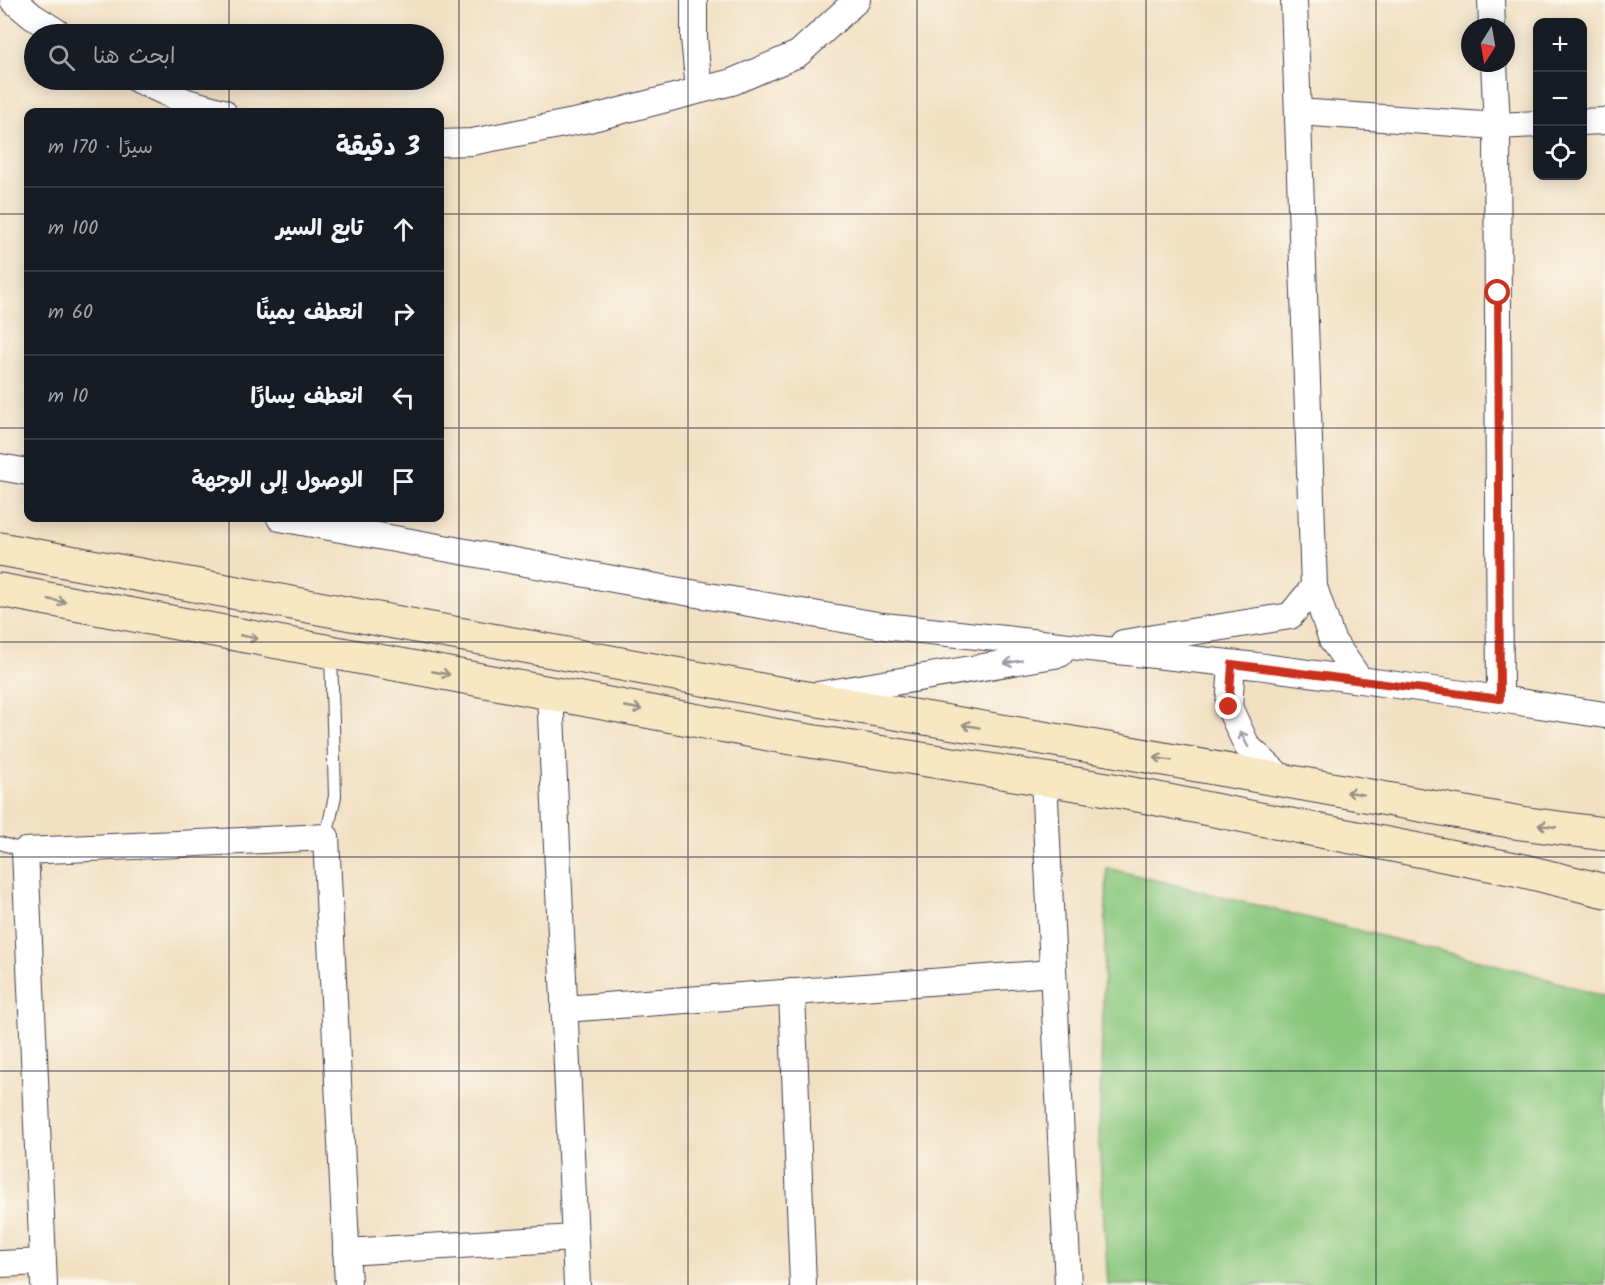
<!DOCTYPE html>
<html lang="ar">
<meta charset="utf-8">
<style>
body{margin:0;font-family:Kalam,"Playpen Sans Arabic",sans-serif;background:#20242c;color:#f1f3f6;direction:rtl}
.controls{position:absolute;right:18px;top:18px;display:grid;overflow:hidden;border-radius:12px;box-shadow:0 3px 15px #0003}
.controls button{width:54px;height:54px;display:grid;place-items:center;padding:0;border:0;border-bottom:2px solid #363941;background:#171b24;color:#f1f3f6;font:30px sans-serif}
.compass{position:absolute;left:1461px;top:18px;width:54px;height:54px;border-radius:50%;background:#171b24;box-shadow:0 3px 15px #0003;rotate:191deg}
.stop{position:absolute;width:18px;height:18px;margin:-14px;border:4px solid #c8321e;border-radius:50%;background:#fff}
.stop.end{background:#c8321e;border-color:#fff;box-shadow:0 2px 6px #0008}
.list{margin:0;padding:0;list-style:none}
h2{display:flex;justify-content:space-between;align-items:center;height:78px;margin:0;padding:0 24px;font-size:26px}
h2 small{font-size:20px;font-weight:400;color:#9ea1a6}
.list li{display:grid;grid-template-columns:39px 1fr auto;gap:18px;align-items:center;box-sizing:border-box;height:84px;padding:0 24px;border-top:2px solid #363941}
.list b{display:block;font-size:22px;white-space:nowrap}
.list em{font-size:20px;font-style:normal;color:#9ea1a6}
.icon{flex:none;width:33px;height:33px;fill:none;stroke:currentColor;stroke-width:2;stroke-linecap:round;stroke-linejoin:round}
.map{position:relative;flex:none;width:1605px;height:1285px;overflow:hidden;direction:ltr}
.search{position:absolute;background:#171b24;box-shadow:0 3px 15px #0003;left:24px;top:24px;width:420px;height:66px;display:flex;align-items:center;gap:15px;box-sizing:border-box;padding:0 21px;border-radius:33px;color:#9ea1a6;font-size:22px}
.panel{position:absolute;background:#171b24;box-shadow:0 3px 15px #0003;left:24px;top:108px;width:420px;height:414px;border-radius:12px;direction:rtl}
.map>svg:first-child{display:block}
</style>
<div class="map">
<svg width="1605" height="1285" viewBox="0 0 1605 1285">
<rect width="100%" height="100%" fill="#fbf7ec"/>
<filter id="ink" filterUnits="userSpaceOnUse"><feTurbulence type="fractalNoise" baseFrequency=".0167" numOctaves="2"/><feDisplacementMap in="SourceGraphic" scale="12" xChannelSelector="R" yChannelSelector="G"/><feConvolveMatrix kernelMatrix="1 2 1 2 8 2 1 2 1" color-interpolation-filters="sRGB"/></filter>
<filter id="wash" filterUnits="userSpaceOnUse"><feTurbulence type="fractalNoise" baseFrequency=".008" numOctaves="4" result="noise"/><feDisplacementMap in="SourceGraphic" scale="24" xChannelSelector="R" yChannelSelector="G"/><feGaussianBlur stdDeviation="1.35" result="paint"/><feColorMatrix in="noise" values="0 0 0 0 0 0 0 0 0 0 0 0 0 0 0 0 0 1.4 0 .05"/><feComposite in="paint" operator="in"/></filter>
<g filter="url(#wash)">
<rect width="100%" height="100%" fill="#f2e0c2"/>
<path fill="#89c77d" stroke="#56745c" stroke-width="1.5" d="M1107,868L1522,971L1605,997V1285H1108L1099,1140Z"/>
</g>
<g filter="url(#ink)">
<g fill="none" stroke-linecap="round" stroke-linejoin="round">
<defs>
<g id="lane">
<path d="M326,837L335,796L331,653"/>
<path d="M0,843L25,851"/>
</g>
<g id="street">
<path d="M13,0L32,16L60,34"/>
<path d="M694,0V38L699,90"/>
<path d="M1294,0L1314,587L1332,640L1360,680"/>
<path d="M1491,0L1492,27"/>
<path d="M1494,63L1497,126L1500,699"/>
<path d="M138,80L187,102L223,112"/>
<path d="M1298,112L1497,126L1538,124"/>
<path d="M1582,122L1605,121"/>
<path d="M440,143L472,142L589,119L732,82L798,54L857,0"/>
<path d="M0,467L28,472"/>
<path d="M280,518L668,589L883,626L1257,666L1500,699L1605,715"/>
<path d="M1123,643L1290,616L1314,587"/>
<path d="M1232,664L1229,707L1247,746L1285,781"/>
<path d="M550,693L577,1285"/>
<path d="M818,695L1060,654"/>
<path d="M1044,779L1068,1285"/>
<path d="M792,992L803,1285"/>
<path d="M564,1009L1053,973"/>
<path d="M346,1252L574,1238"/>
<path d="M0,1264L43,1262"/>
<path d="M44,1285L25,851L326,837L348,1285"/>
</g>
<g id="secondary">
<path d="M0,549L783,694L1108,749L1521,823L1605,834"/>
<path d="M0,590L779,736L1107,789L1520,870L1605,891"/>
</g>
</defs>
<use href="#lane" stroke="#413e4f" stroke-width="14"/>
<use href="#street" stroke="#413e4f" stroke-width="28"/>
<use href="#secondary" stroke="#413e4f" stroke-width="35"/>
<use href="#lane" stroke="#fff" stroke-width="12"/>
<use href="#street" stroke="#fff" stroke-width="26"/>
<use href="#secondary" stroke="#f7e8c3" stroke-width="33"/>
</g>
<defs><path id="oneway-shaft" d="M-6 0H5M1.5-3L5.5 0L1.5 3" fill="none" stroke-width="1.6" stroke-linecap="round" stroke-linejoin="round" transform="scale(1.5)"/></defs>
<g stroke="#978f86">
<use href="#oneway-shaft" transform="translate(57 601) rotate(11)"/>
<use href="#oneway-shaft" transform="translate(249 637) rotate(11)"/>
<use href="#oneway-shaft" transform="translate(441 673) rotate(11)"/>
<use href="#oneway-shaft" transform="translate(633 708) rotate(11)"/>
<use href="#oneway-shaft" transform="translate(971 726) rotate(-170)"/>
<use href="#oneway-shaft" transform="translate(1163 759) rotate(-170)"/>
<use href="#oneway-shaft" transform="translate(1355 793) rotate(-170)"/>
<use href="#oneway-shaft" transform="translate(1547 826) rotate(-173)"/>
</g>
<g stroke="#9c9ca7">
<use href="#oneway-shaft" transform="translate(1013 662) rotate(170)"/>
<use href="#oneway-shaft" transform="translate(1244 739) rotate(-118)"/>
</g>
</g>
<g fill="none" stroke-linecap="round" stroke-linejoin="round" filter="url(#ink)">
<path stroke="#c8321e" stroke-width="8" d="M1229,707L1232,664L1500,699L1498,293"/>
</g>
<path fill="none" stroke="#22223b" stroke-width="1.5" stroke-opacity="0.55" d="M229,0V34M459,0V1285M688,0V1285M917,0V1285M1146,0V1285M1376,0V1285M229,80V112M0,214H28M440,214H1605M0,428H28M440,428H1605M229,518V1285M0,642H1605M0,857H1605M0,1071H1605"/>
</svg>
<div class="controls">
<button>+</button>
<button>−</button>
<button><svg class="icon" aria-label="locate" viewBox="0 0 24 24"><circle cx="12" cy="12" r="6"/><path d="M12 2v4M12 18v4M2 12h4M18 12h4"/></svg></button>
</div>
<svg class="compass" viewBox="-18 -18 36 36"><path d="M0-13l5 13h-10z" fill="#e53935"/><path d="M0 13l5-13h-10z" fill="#9ea1a6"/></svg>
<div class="stop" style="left:1498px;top:293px"></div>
<div class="stop end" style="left:1229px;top:707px"></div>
<div class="search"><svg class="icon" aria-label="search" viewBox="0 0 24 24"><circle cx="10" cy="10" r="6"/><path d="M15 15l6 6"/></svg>ابحث هنا</div>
<section class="panel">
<h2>3 دقيقة<small>سيرًا · 170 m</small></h2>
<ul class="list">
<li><svg class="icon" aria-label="ahead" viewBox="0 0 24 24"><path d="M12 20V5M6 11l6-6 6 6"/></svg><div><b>تابع السير</b></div><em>100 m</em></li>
<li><svg class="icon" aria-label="right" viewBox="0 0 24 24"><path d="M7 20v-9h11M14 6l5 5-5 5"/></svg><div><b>انعطف يمينًا</b></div><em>60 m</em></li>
<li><svg class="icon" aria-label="left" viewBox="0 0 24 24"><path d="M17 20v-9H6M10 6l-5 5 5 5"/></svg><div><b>انعطف يسارًا</b></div><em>10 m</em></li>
<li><svg class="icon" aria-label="arrive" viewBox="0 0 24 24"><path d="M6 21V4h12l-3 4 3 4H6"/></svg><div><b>الوصول إلى الوجهة</b></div></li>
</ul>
</section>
</div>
